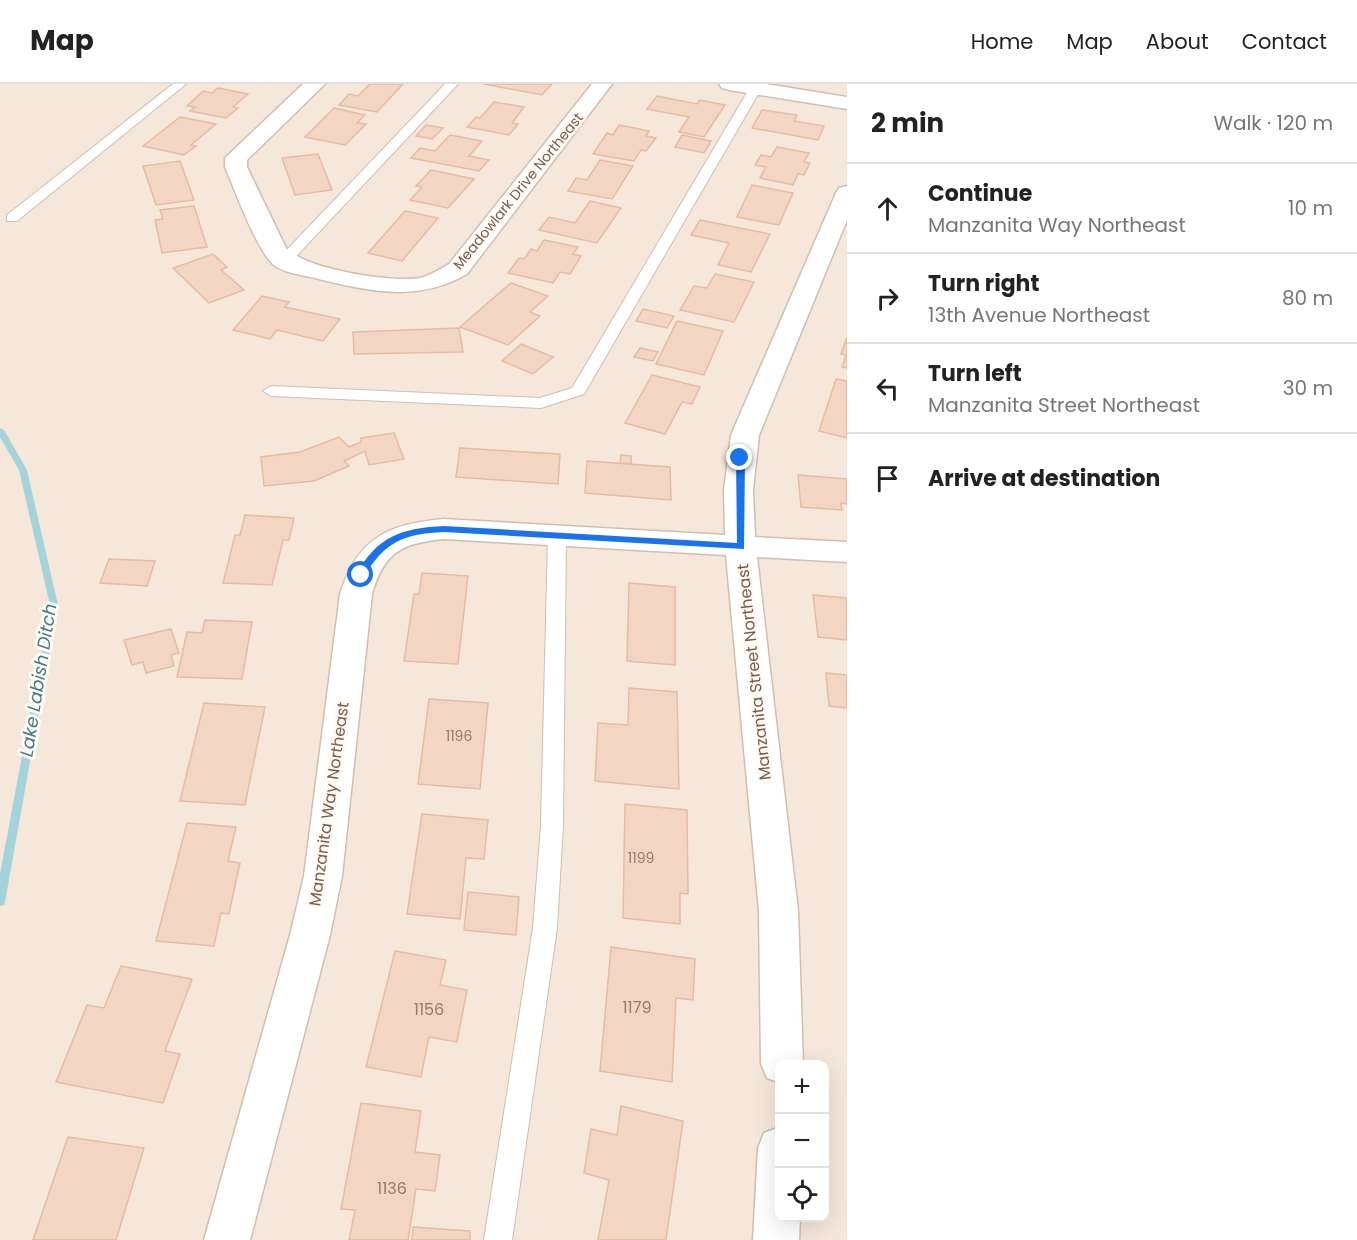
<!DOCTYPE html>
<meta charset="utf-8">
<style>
body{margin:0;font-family:Poppins,sans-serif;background:#f6f6f6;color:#222}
.controls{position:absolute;right:18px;bottom:18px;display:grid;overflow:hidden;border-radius:12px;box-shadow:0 6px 24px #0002}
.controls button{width:54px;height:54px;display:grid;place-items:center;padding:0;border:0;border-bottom:2px solid #e0e0e0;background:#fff;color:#222;font:30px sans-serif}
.stop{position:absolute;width:18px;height:18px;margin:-14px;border:4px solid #1a73e8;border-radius:50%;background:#fff}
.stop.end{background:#1a73e8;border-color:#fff;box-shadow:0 2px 6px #0008}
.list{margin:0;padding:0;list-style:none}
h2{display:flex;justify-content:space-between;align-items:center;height:78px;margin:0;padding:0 24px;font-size:26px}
h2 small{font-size:20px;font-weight:400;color:#767676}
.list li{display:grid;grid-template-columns:39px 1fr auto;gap:18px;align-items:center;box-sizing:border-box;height:90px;padding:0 24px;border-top:2px solid #e0e0e0}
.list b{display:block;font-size:22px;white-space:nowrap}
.list p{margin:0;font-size:20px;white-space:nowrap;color:#767676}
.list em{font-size:20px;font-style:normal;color:#767676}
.icon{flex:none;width:33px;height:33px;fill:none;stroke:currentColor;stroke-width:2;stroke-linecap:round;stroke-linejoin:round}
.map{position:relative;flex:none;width:847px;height:1156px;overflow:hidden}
header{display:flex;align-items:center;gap:36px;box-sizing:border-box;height:84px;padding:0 30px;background:#fff;border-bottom:2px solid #e0e0e0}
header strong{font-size:28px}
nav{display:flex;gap:33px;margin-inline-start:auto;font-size:21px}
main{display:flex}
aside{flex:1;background:#fff}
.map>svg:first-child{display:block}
</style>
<header>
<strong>Map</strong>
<nav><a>Home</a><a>Map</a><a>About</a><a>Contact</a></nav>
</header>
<main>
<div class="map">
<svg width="847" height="1156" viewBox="0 0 847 1156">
<rect width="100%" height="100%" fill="#fdf6ec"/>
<path fill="#f5e8da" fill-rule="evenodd" d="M0,0H847V1156H0ZM780,980H824V1134H780Z"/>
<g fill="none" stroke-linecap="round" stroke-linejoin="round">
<path fill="#a5d3da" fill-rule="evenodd" d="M0,344L4,346L27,386L58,521L5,818L4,821L0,822V790L50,521L19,386L0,353Z"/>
</g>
<g fill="#f3d5c3" stroke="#e6bba3" stroke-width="1.5">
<path d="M370,0H403L377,28L339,21L349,10L358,12Z"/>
<path d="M484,0H552L542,11Z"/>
<path d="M218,4L248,10L233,23L238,24L226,34L190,27L195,23L187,22L203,7L212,9Z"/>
<path d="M657,12L697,20L700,16L725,21L704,53L679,48L689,33L647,25Z"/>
<path d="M494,18L524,23L512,39L518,40L509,51L467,43L476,33L480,34Z"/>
<path d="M334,24L365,31L357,39L366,40L345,61L305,53Z"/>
<path d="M762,26L797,31L794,37L824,42L818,56L752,44Z"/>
<path d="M180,33L216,40L191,61L196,62L184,71L143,62Z"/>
<path d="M426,41L443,44L432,55L416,52Z"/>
<path d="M619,41L649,47L646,52L656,54L646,67L641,66L634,77L593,70L607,49L613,51Z"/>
<path d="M450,51L482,57L469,72L489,76L479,87L411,74L420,64L435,67Z"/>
<path d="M682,51L711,57L704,69L675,63Z"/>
<path d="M777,63L809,69L804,78L810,79L804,91L798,90L793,101L760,94L766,83L755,81L761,71L771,73Z"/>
<path d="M318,70L332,106L295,111L282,74Z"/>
<path d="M600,76L633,82L612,115L568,107L576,94L587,96Z"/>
<path d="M180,77L194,116L156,121L143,82Z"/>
<path d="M431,86L474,95L448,124L410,116L422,103L416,102Z"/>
<path d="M752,101L793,109L779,141L737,133Z"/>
<path d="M590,117L621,124L597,159L539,146L549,133L575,139Z"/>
<path d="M194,122L207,163L162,169L155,136L163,135L160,126Z"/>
<path d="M405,127L438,134L402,177L368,169Z"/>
<path d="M700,136L770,150L751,188L718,181L729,159L691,151Z"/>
<path d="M544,156L578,163L573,170L581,172L570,190L560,188L553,199L508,189L519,174L524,175L531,165L537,167Z"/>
<path d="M213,170L227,183L221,186L244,206L209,219L173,184Z"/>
<path d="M715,190L754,198L734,238L680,226L694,202L707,204Z"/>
<path d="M511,199L548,212L530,228L540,232L508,261L460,243Z"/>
<path d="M262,212L289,218L285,223L340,235L323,257L277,246L270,255L233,246Z"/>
<path d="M643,225L674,232L667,244L636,237Z"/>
<path d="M677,237L723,247L704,291L656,280Z"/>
<path d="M459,244L463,268L354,270L353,248Z"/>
<path d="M847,253V284L842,283L846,271L841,270Z"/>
<path d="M521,260L553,273L533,290L502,277Z"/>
<path d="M640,264L658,268L653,277L634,273Z"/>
<path d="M652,291L700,303L692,320L682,318L665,350L625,339Z"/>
<path d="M836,295L847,297V354L819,347Z"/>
<path d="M394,349L404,375L369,381L365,367L344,377L349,382L314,397L264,402L261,373L300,368L339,353L349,363L361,358V354Z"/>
<path d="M460,364L560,370L558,400L456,393Z"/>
<path d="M621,371L631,372V380L620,379Z"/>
<path d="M587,377L670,383L671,416L585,409Z"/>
<path d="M798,391L847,395V420L841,419L842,426L801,423Z"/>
<path d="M245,431L294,434L289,456H283L272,501L223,499L235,451H240Z"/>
<path d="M109,475L155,477L147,502L100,499Z"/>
<path d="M422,489L468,492L458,580L404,577L414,510H419Z"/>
<path d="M629,499L675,503V581L627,577Z"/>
<path d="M813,511L847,514V556L818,553Z"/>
<path d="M205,536L252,538L242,595L177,593L187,548L202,549Z"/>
<path d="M171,545L179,569L171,571L174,582L146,589L143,578L132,581L124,556Z"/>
<path d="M826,589L847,591V624L829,622Z"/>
<path d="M629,604L677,608L679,705L595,697L598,639L628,641Z"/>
<path d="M429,615L488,619L480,705L418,700Z"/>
<path d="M204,619L265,623L245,721L180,717Z"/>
<path d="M625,720L687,726L688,810L680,809V840L623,834Z"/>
<path d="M422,730L488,736L484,775L466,774L460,835L407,830Z"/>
<path d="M187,739L236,743L228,777L240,779L229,830L221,829L214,862L156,857Z"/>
<path d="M468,808L519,813L516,851L464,846Z"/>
<path d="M611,863L695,875L693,916L676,914L672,998L600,987Z"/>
<path d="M395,867L446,876L440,901L467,906L457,958L429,953L421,993L366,983Z"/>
<path d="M121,882L192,895L165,967L180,970L163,1019L56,998L87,921L104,924Z"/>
<path d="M361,1019L421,1027L415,1068L440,1071L435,1107L416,1105L408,1156H349L355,1126L341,1125Z"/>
<path d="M621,1022L683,1037L666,1156H598L609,1096L584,1089L591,1045L617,1051Z"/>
<path d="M68,1053L144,1064L116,1156H33Z"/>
<path d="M413,1143L470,1147V1156H412Z"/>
</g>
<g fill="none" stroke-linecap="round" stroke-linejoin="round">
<defs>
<g id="service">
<path d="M173,0H186L17,137H7V131Z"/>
<path d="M445,0H458L289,180H279V174Z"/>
<path d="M752,0H764L584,310L541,324L271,312L263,307L271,302L540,314L572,304Z"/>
<path d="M557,446L566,452L563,741L557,844L512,1156H484L533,844L541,741L548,452Z"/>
</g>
<g id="minor">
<path d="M303,0H325L247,76V83L286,164C304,185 392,199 420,194C431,191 440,185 449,180L592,0H612L467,190C417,219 367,207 315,194C302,191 285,189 275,182C257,168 235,106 225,83V74Z"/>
<path d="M719,0H766L847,13V25L729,6L722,4Z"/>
<path d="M847,102V136L759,351L753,406L755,453L847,458V478L757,473L798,827L803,980H780V999L767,994L761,980L759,827L726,471L444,455C402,459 384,468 372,510L342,792L330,851L250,1156H204L290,851L304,792L340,510C358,454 387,440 444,435L725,451L724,406L731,351L836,109L839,104Z"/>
<path d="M780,1043V1134H800L799,1156H753L758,1064L764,1049Z"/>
</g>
</defs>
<use href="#service" stroke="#d1beb0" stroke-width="2"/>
<use href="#minor" stroke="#d1beb0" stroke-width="3"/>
<use href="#service" fill="#fff" fill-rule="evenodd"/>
<use href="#minor" fill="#fff" fill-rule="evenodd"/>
</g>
<path fill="#1a73e8" d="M740,371L745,374L744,465L444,448C404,450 385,457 364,493L356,491C377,452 402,444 444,442L737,459L736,374Z"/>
<g text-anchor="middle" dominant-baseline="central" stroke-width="6" stroke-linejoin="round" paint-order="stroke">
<g font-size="14" fill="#7a5c4d" stroke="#fffaf3">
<text transform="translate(518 107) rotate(-51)">Meadowlark Drive Northeast</text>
</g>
<g font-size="14" fill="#987a6a">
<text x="459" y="652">1196</text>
<text x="641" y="774">1199</text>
</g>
<g font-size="16" fill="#7a5c4d" stroke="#fffaf3">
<text transform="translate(754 588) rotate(-96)">Manzanita Street Northeast</text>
<text transform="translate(329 720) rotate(-82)">Manzanita Way Northeast</text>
</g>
<g font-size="16" fill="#987a6a">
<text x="637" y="923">1179</text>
<text x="429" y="925">1156</text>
<text x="392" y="1104">1136</text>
</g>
<g font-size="18" font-style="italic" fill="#437c86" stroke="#fffaf3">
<text transform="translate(38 596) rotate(-81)">Lake Labish Ditch</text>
</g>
</g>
</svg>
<div class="controls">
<button>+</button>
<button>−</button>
<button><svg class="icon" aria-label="locate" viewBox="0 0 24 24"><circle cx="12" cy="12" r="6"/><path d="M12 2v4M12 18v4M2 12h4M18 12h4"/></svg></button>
</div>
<div class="stop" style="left:361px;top:491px"></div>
<div class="stop end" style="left:740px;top:374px"></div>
</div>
<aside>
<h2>2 min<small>Walk · 120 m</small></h2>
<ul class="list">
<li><svg class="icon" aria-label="ahead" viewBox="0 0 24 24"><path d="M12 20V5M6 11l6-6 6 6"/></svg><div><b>Continue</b><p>Manzanita Way Northeast</p></div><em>10 m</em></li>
<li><svg class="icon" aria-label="right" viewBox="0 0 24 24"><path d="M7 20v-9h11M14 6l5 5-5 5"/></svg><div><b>Turn right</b><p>13th Avenue Northeast</p></div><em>80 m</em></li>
<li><svg class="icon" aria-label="left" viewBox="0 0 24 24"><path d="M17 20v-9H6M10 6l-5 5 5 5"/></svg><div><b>Turn left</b><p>Manzanita Street Northeast</p></div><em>30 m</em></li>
<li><svg class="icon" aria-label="arrive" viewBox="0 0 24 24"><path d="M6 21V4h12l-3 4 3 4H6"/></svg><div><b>Arrive at destination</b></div></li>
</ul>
</aside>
</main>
